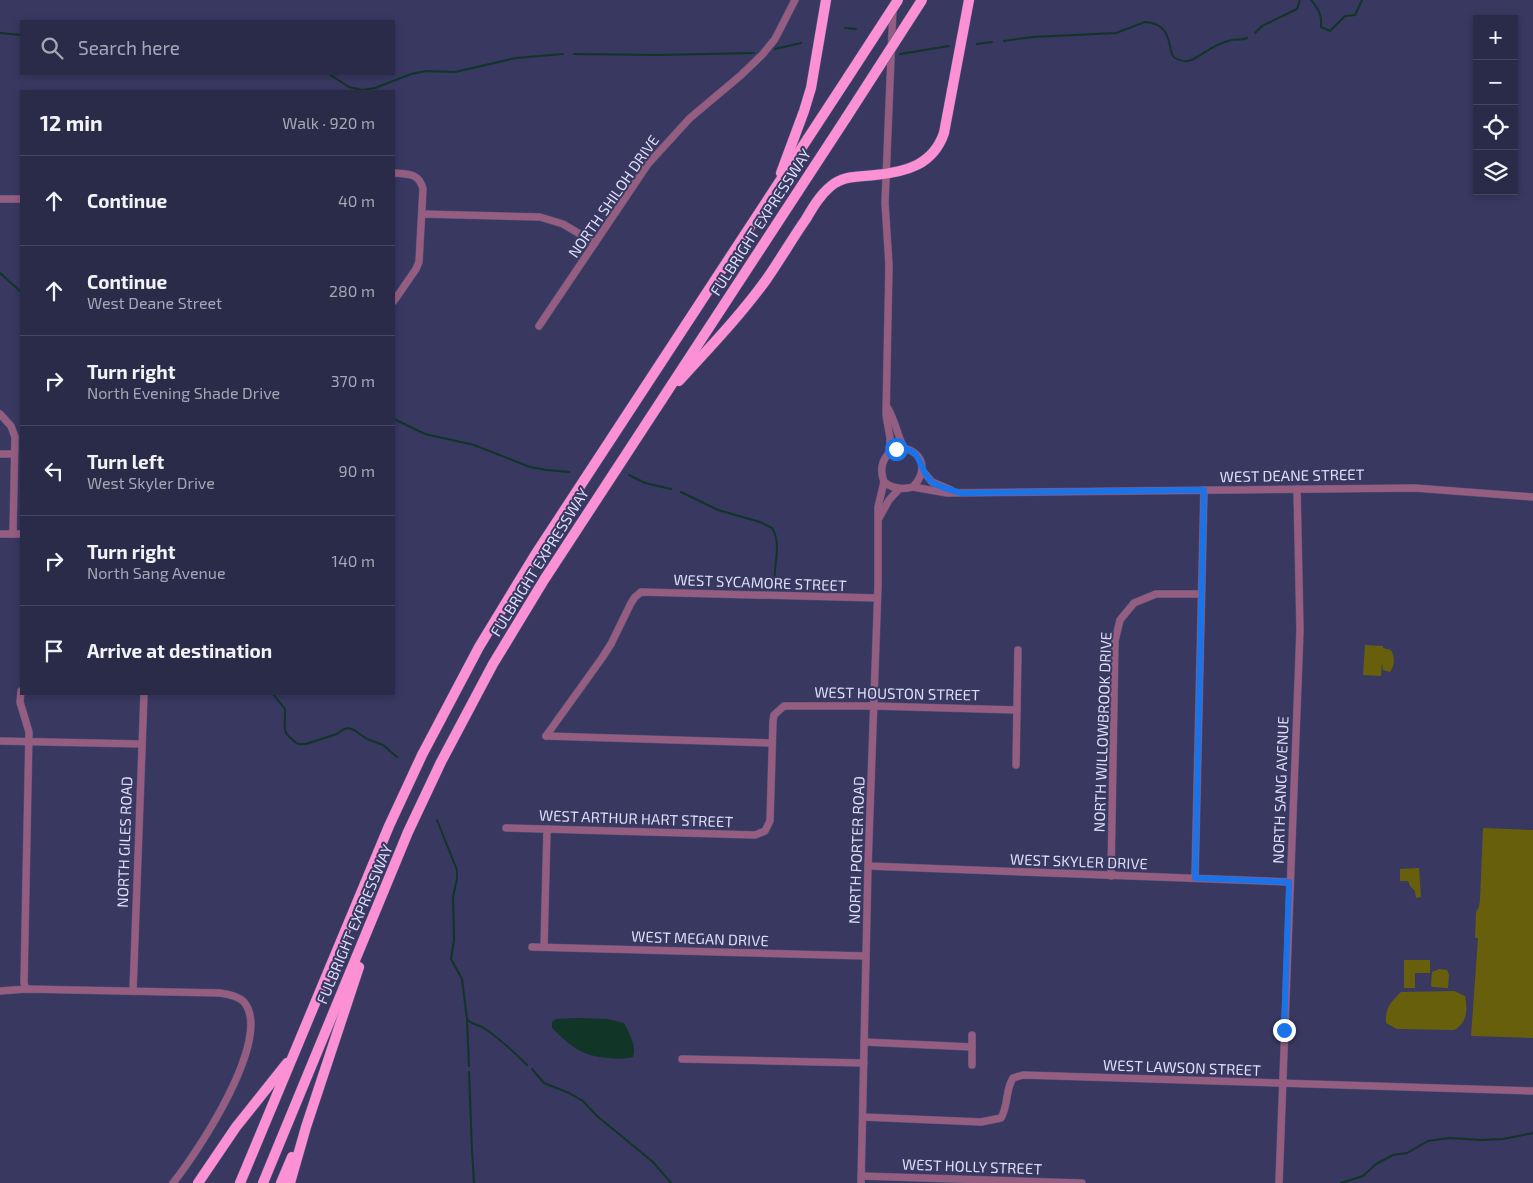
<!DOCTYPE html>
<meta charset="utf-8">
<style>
body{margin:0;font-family:"Exo 2",sans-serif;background:#363653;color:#f1f3f6}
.controls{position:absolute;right:15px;top:15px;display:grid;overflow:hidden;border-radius:0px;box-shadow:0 2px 8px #0003}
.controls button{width:45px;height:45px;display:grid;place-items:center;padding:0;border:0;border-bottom:1px solid #464661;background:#2a2a49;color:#f1f3f6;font:25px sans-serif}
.stop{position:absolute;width:15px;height:15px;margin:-11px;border:4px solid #1a73e8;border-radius:50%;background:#fff}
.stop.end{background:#1a73e8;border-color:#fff;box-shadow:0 1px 5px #0008}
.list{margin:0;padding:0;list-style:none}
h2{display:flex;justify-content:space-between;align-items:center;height:65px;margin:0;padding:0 20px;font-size:21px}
h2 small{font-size:16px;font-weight:400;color:#a5a7b4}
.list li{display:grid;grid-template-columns:32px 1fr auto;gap:15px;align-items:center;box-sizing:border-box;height:90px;padding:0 20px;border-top:1px solid #464661}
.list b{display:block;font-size:19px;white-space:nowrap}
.list p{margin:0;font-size:16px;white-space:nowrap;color:#a5a7b4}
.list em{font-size:16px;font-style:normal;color:#a5a7b4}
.icon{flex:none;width:28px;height:28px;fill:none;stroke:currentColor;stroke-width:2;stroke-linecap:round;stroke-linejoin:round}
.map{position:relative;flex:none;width:1533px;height:1183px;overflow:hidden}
.search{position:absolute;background:#2a2a49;box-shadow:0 2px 8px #0003;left:20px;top:20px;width:375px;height:55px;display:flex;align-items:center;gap:12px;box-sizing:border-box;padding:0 18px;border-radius:0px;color:#a5a7b4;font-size:19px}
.panel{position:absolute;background:#2a2a49;box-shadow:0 2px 8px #0003;left:20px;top:90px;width:375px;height:605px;border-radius:0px}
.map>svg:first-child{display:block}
</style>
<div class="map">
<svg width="1533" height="1183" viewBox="0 0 1533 1183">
<rect width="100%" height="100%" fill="#383861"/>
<g fill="#685f0c">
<path d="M1365,645L1383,646V648L1391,650C1395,657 1395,666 1390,672L1383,670L1382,663L1381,676L1363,675Z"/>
<path d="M1483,828L1533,830V1038L1471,1036L1478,938H1475L1476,912L1479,907L1480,900Z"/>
<path d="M1419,868L1421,897L1416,898L1415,891L1410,886L1408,881H1400V869Z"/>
<path d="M1404,960H1430V973H1415V988H1404Z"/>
<path d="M1439,969L1447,970L1449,975L1448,988L1432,987L1431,985L1432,972Z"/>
<path d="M1454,991L1465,996C1468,1010 1467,1023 1454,1030L1397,1029L1386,1023C1385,1008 1390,1003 1401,992Z"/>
</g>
<path fill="#113526" d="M577,1018L608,1019L624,1023C629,1033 637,1046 633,1057C625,1059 617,1059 609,1058C581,1056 572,1047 552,1028V1022L556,1019Z"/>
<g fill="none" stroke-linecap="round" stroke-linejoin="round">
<g stroke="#113526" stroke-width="2">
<path d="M1311,0C1319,9 1322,16 1321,27L1330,31L1345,16L1355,15L1362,0"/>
<path d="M845,28L856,29"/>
<path d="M0,33L21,35"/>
<path d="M1255,33L1262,26L1297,9L1300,0"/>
<path d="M1004,41L1033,37L1116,33L1145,22C1176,24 1166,53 1175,58C1189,66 1196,57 1207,51C1213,47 1221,43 1228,41C1235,38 1241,41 1247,38"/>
<path d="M977,44L992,42"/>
<path d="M775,49L801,43"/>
<path d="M574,54L658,55L754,53"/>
<path d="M900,54L949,46"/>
<path d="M167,74H175"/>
<path d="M329,74L349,87L362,90L375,88L411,74L426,71L455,72L516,58L563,54"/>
<path d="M0,273L21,292"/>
<path d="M394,419L425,434L474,445L530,467L547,470L569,472"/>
<path d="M629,475L645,483L671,489"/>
<path d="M681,492L718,510L760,522L772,528C783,545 772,568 775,587"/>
<path d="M273,694L285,709C286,728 279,731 298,744H306L337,734L344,729L348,728L354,730L367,739L383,745L397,757"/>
<path d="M437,820L457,870V879L453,897L454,940L451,959L462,979L467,1019C471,1025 478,1024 484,1028C500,1039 514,1052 527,1065"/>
<path d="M467,1020L469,1066"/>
<path d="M532,1069L544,1083L569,1093L583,1101L597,1116L653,1162L671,1183"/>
<path d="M469,1072L472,1150L474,1183"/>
<path d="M1341,1183L1363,1176L1376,1164L1393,1155L1407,1153L1428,1141L1449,1138L1481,1140L1503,1139L1533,1133"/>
</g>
<defs>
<g id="minor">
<path d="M394,173C408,174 419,173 423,189L419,262L416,269L394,301"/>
<path d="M0,199H21"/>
<path d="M422,214L540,217L563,224L595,243"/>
<path d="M539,326L648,164L690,118L740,76L762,55L775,39L795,0"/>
<path d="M887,407C895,419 897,435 904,448"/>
<path d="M0,414L11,426L15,437L13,534"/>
<path d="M904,448C925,454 927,472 913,487C902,490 893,489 884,482C880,470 881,461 890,452Z"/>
<path d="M890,452V438L886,415L889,265L885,203L893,8"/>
<path d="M0,454H14"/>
<path d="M922,470L932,482L951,490"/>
<path d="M913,487L947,493L1415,488L1533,497"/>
<path d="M879,518L889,500L899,489"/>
<path d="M0,534H21"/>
<path d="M21,691L20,702L29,732L24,983L26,989"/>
<path d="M546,736L602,658L611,644L631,603L635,597L641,592L877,598"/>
<path d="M546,736L772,743"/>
<path d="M0,741L141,744"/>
<path d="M1016,765L1018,650"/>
<path d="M506,828L755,835L765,831L770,821L773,721L774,715L784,706H874L1017,710"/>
<path d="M868,866L1289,882"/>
<path d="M1111,876L1115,641L1120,620L1134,603L1156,594H1201"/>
<path d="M1195,878L1204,490"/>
<path d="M532,947L866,956"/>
<path d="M544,947L547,829"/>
<path d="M0,991L26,989L220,993C228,994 238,996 244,1002C274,1038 197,1153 173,1183"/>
<path d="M133,991L144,694"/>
<path d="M864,1042L972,1047V1065"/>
<path d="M972,1047V1035"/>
<path d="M682,1059L864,1063"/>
<path d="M863,1117L981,1122L1001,1118C1009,1104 1005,1090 1013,1078L1023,1075L1533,1091"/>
<path d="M861,1176L1082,1183"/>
<path d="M861,1183L868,866L878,586V507L884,482"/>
<path d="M1279,1183L1300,630L1297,489"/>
</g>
<g id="highway">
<path d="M781,173L804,111L811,88L826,0"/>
<path d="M679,381C709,348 740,316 766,280C780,260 792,239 806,219C813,207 820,195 831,186C844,175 859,177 875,175C906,172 933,165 944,133L969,0"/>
<path d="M198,1183L236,1127L287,1063"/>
<path d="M240,1183L389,826L422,755L479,647L535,555L848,77"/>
<path d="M263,1183L408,832L441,762L493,664L544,580L846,118"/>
<path d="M281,1183L292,1157"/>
<path d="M290,1183L306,1127L359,967"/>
</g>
</defs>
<use href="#minor" stroke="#56567c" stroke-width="8"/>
<use href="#highway" stroke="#56567c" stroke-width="11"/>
<use href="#minor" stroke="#955e80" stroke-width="7"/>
<use href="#highway" stroke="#fb91d4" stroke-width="10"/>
<defs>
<g id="highway-bridge">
<path d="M848,77L898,0"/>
<path d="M846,118L922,0"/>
</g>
</defs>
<use href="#highway-bridge" stroke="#56567c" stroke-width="11" stroke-linecap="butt"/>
<use href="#highway-bridge" stroke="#fb91d4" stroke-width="10"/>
</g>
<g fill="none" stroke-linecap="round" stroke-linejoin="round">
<path stroke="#1a73e8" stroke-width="6" d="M896,449C925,446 916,469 932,482C940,488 952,490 961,493L1204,490L1195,878L1289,882L1284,1030"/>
</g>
<g text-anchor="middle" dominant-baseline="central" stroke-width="4" stroke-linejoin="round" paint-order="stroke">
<g font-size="15" fill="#dcdef8" stroke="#383861">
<text transform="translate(613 196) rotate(-55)">NORTH SHILOH DRIVE</text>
<text transform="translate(760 222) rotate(-57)">FULBRIGHT EXPRESSWAY</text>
<text transform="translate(1292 475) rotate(-1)">WEST DEANE STREET</text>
<text transform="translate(539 562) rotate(-58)">FULBRIGHT EXPRESSWAY</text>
<text transform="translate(760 582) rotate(2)">WEST SYCAMORE STREET</text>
<text transform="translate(897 693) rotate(1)">WEST HOUSTON STREET</text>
<text transform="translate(1102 732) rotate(-88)">NORTH WILLOWBROOK DRIVE</text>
<text transform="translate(1280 790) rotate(-88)">NORTH SANG AVENUE</text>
<text transform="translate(636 818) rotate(2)">WEST ARTHUR HART STREET</text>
<text transform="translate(124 842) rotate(-88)">NORTH GILES ROAD</text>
<text transform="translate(856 850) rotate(-88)">NORTH PORTER ROAD</text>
<text transform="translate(1079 861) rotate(2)">WEST SKYLER DRIVE</text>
<text transform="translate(354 924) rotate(-67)">FULBRIGHT EXPRESSWAY</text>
<text transform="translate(700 938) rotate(2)">WEST MEGAN DRIVE</text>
<text transform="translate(1182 1067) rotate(2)">WEST LAWSON STREET</text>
<text transform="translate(972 1166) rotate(2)">WEST HOLLY STREET</text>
</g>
</g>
</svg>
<div class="controls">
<button>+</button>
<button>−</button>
<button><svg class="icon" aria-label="locate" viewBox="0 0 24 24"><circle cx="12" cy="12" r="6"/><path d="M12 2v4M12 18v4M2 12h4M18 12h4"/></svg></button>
<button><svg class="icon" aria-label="layers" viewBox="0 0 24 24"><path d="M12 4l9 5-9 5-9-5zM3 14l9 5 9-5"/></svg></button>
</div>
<div class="stop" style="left:896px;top:449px"></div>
<div class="stop end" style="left:1284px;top:1030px"></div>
<div class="search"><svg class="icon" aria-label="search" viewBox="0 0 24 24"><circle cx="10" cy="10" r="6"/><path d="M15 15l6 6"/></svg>Search here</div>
<section class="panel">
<h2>12 min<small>Walk · 920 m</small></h2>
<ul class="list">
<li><svg class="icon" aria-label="ahead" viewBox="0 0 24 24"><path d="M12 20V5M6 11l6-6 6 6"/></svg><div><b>Continue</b></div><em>40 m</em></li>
<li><svg class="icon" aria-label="ahead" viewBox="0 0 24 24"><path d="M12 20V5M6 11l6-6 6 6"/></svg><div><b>Continue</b><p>West Deane Street</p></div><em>280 m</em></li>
<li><svg class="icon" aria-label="right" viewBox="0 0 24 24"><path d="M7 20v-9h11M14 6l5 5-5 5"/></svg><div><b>Turn right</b><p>North Evening Shade Drive</p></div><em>370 m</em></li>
<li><svg class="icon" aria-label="left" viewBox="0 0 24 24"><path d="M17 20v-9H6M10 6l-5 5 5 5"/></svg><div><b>Turn left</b><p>West Skyler Drive</p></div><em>90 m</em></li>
<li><svg class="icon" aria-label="right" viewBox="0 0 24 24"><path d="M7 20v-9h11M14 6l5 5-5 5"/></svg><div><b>Turn right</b><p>North Sang Avenue</p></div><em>140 m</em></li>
<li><svg class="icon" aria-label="arrive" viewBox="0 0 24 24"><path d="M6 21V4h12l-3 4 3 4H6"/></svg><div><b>Arrive at destination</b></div></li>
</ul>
</section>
</div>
